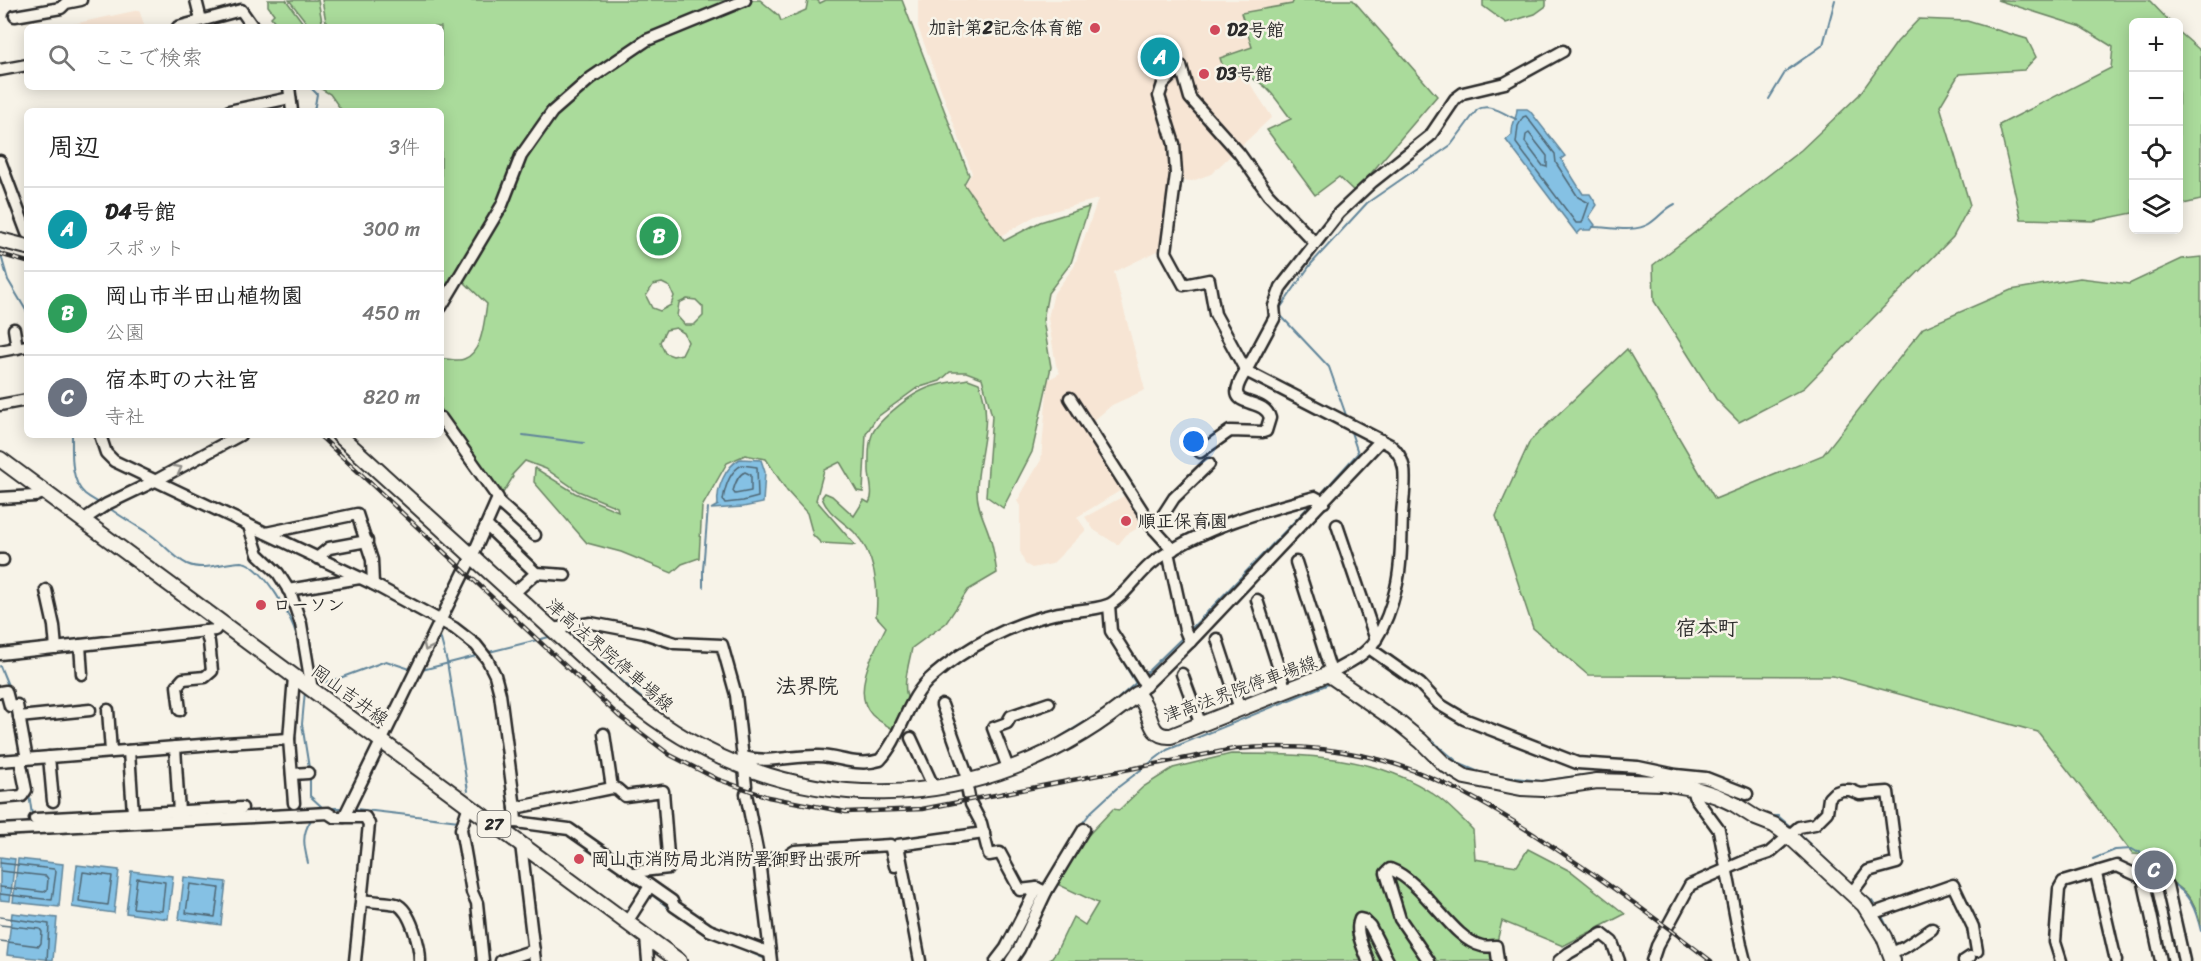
<!DOCTYPE html>
<html lang="ja">
<meta charset="utf-8">
<style>
body{margin:0;font-family:Sriracha,"Klee One",sans-serif;background:#f2f2f2;color:#222}
.controls{position:absolute;right:18px;top:18px;display:grid;overflow:hidden;border-radius:9px;box-shadow:0 3px 15px #0003}
.controls button{width:54px;height:54px;display:grid;place-items:center;padding:0;border:0;border-bottom:2px solid #e0e0e0;background:#fff;color:#222;font:30px sans-serif}
.you{position:absolute;left:1194px;top:442px;width:21px;height:21px;margin:-15px;border:4px solid #fff;border-radius:50%;background:#1a73e8;box-shadow:0 0 0 9px #1a73e833}
.badge{display:grid;place-items:center;width:39px;height:39px;border-radius:50%;background:#111827;color:#fff;font-size:20px;font-weight:700}
.pin{position:absolute;translate:-50% -50%;border:3px solid #fff;box-shadow:0 2px 6px #0006}
.list{margin:0;padding:0;list-style:none}
h2{display:flex;justify-content:space-between;align-items:center;height:78px;margin:0;padding:0 24px;font-size:26px}
h2 small{font-size:20px;font-weight:400;color:#767676}
.list li{display:grid;grid-template-columns:39px 1fr auto;gap:18px;align-items:center;box-sizing:border-box;height:84px;padding:0 24px;border-top:2px solid #e0e0e0}
.list b{display:block;font-size:22px;white-space:nowrap}
.list p{margin:0;font-size:20px;white-space:nowrap;color:#767676}
.list em{font-size:20px;font-style:normal;color:#767676}
.icon{flex:none;width:33px;height:33px;fill:none;stroke:currentColor;stroke-width:2;stroke-linecap:round;stroke-linejoin:round}
.map{position:relative;flex:none;width:2201px;height:961px;overflow:hidden}
.search{position:absolute;background:#fff;box-shadow:0 3px 15px #0003;left:24px;top:24px;width:420px;height:66px;display:flex;align-items:center;gap:15px;box-sizing:border-box;padding:0 21px;border-radius:9px;color:#767676;font-size:22px}
.panel{position:absolute;background:#fff;box-shadow:0 3px 15px #0003;left:24px;top:108px;width:420px;height:330px;border-radius:9px}
.map>svg:first-child{display:block}
</style>
<div class="map">
<svg width="2201" height="961" viewBox="0 0 2201 961">
<rect width="100%" height="100%" fill="#f7f3e8"/>
<filter id="ink" filterUnits="userSpaceOnUse"><feTurbulence type="fractalNoise" baseFrequency=".0167" numOctaves="2"/><feDisplacementMap in="SourceGraphic" scale="12" xChannelSelector="R" yChannelSelector="G"/><feConvolveMatrix kernelMatrix="1 2 1 2 8 2 1 2 1" color-interpolation-filters="sRGB"/></filter>
<g filter="url(#ink)">
<g fill="#f7e5d4">
<path d="M918,0H1302L1239,67L1272,117L1211,174L1192,181L1170,179L1162,249L1114,272L1145,390L1112,405L1092,422L1068,390L1123,489L1077,517L1086,530L1052,564L1032,568L1025,564L1020,551V506L1017,501L1041,460L1048,380L1060,373L1056,365L1048,318L1054,293L1074,267L1098,199L1035,216L990,242L962,190L972,173L918,27Z"/>
<path d="M139,10L145,27H59Z"/>
<path d="M1124,496L1143,525L1126,535L1118,545L1094,530L1085,517Z"/>
</g>
<g fill="#aadb9b" stroke="#6a8363" stroke-width="1.5" fill-rule="evenodd">
<path d="M268,0H286L306,27H279L271,17L274,14L268,6Z"/>
<path d="M289,0H318L323,27H310Z"/>
<path d="M322,0H736L648,36L548,113L504,194L441,301V111H342L330,94L318,87H441V27H327Z"/>
<path d="M753,0H760L779,16L781,21L806,10L808,0H817L820,3L826,0H902L969,175L964,184L1004,241L1040,222L1089,207L1071,263L1048,293L1043,320L1051,367L1032,452L1003,508L986,496L992,416L982,378L966,372H950L940,381L917,388L876,418L866,434L863,492L857,491L840,462L824,470L816,500L855,545L821,543L813,535L807,513L787,491L766,459L745,455L727,463L702,507L699,558L682,564L672,573L621,552L587,543L534,482L535,468L575,493L618,511L617,507L578,491L546,469L525,461L512,475L513,477L503,493L501,489L499,491L441,414V359C448,358 458,362 464,359C483,352 484,320 487,304L461,279L521,164L553,117L597,77L660,37ZM662,283L670,287L674,296L671,305L660,311L652,308L646,296L653,285ZM687,299L696,300L703,307V316L694,325H685L677,316L679,303ZM676,328L684,333L688,342L682,354L673,356L665,353L660,342L666,330Z"/>
<path d="M1294,0H1353L1437,96L1355,192L1339,177L1315,195L1267,130L1291,119C1268,89 1264,76 1225,73L1220,58L1252,47L1241,13L1292,4Z"/>
<path d="M1483,0H1546V6L1535,14L1506,23L1483,6Z"/>
<path d="M1997,0H2149L2170,22H2134L2133,213L2093,221L2021,219L1999,125L2111,68L2113,47L2079,26Z"/>
<path d="M1919,19L1967,21L2027,39L2036,57L2024,70L1959,74L1940,106L1970,205L1953,237L1804,388L1739,422L1716,399L1654,301L1653,265L1801,150L1859,95L1897,42Z"/>
<path d="M2178,31L2201,51V200L2179,205Z"/>
<path d="M2201,257V927C2194,896 2185,889 2158,874L2156,867L2145,855L2133,854L2038,732L1833,676L1588,675L1533,628L1496,516L1530,441L1627,349L1715,499L1823,455L1923,328L2011,290L2080,278L2129,284L2182,259Z"/>
<path d="M968,379L979,383C995,422 977,453 977,492C977,510 987,524 991,541C994,551 995,562 997,573L968,590L946,623L912,648C909,664 901,687 909,702L896,731C888,726 878,721 872,715C850,692 875,649 886,627L876,616C879,587 875,554 854,532C844,522 826,512 822,497L825,493L832,496L854,516L864,500L869,503C875,494 868,478 869,467C869,457 868,445 872,435C876,422 907,398 919,392C933,384 952,382 968,379Z"/>
<path d="M1231,754C1301,754 1380,754 1439,798C1451,807 1462,819 1473,830L1475,859L1517,866L1528,849L1572,872L1625,914L1563,946L1502,921L1495,950L1496,961H1049L1056,952L1073,917L1085,925L1098,903L1055,883L1073,851L1113,809L1119,810L1143,787L1173,768Z"/>
</g>
<g fill="#85c1e4" stroke="#61859a" stroke-width="1.5">
<path d="M1517,109H1527L1530,111L1565,156L1561,159L1583,194H1590L1597,205L1589,217L1595,225L1591,230H1581L1577,234L1506,140L1512,135C1511,122 1517,120 1517,109Z"/>
<path d="M740,459L761,460L765,472L763,503L743,507L711,509L718,505C716,489 725,467 740,459Z"/>
<path d="M0,857L15,859L10,901L0,900Z"/>
<path d="M18,859L63,864L59,907L13,902Z"/>
<path d="M77,865L119,870L114,913L72,907Z"/>
<path d="M131,871L173,876L168,919L126,913Z"/>
<path d="M184,877L226,882L221,925L179,919Z"/>
<path d="M12,913L57,918L53,960L7,955Z"/>
</g>
<g fill="none" stroke-linecap="round" stroke-linejoin="round">
<g stroke="#4f6775" stroke-width="1.5">
<path d="M1526,116L1555,154L1556,163L1578,197L1589,203L1582,223H1576L1516,143L1518,126L1523,117Z"/>
<path d="M1529,133L1547,156V167L1543,166L1525,142L1526,135Z"/>
<path d="M742,465L757,467L758,497L743,501L725,503L723,500C725,487 730,471 742,465Z"/>
<path d="M745,472L751,475V491L735,494L733,491C735,484 738,474 745,472Z"/>
<path d="M0,863L54,869L56,872L52,900L0,894"/>
<path d="M0,871L46,876L48,879L47,890L44,892L0,887"/>
<path d="M83,872L112,876L108,905L79,901Z"/>
<path d="M137,878L165,882L162,911L133,908Z"/>
<path d="M190,884L219,888L215,917L186,913Z"/>
<path d="M0,917L49,924L47,961"/>
<path d="M0,925L40,929L42,932L41,943L39,946L0,941"/>
</g>
<g stroke="#61859a" stroke-width="2">
<path d="M310,87L317,94L314,111"/>
<path d="M1769,99L1786,71L1823,45L1835,0"/>
<path d="M1593,227C1610,227 1634,233 1649,224C1659,218 1664,209 1675,204"/>
<path d="M0,232L27,240"/>
<path d="M0,252L8,280L27,312"/>
<path d="M1347,418L1329,367L1281,316L1280,312L1281,307L1311,264L1367,203L1451,145L1477,110C1489,102 1504,114 1516,119"/>
<path d="M72,435C72,453 70,481 85,494C90,498 96,501 101,504"/>
<path d="M350,435L473,547"/>
<path d="M523,435L584,443"/>
<path d="M1320,495L1358,453L1350,429"/>
<path d="M109,508C123,518 137,526 151,535C164,544 173,557 187,564C205,572 223,562 241,562C262,563 295,621 298,641"/>
<path d="M479,553L517,587"/>
<path d="M703,587V570L708,508"/>
<path d="M521,591L557,624"/>
<path d="M1105,612L1106,630"/>
<path d="M566,631L647,703"/>
<path d="M1189,631L1314,501"/>
<path d="M439,632L447,662L468,791"/>
<path d="M1109,638L1135,682"/>
<path d="M485,653L553,636"/>
<path d="M0,666L9,688"/>
<path d="M422,670L480,655"/>
<path d="M1144,675L1183,637"/>
<path d="M1344,677L1403,716L1460,764L1479,772L1505,777L1541,781L1592,774L1649,776"/>
<path d="M313,685L337,679L386,661L413,670"/>
<path d="M305,691L302,724L309,768"/>
<path d="M1113,703L1138,681"/>
<path d="M1060,737L1096,715"/>
<path d="M1008,761L1020,757"/>
<path d="M310,777V796L323,808"/>
<path d="M936,780L957,776"/>
<path d="M879,785L897,784"/>
<path d="M29,794L32,815"/>
<path d="M329,808H340"/>
<path d="M356,809L459,821"/>
<path d="M281,810L318,808"/>
<path d="M1768,816H1778L1791,827"/>
<path d="M1081,825L1091,812L1117,788L1167,750L1331,683"/>
<path d="M519,828L533,829"/>
<path d="M1798,833L1852,884"/>
<path d="M597,855L644,889"/>
<path d="M2093,859L2115,850L2132,849L2137,852L2140,851L2146,873"/>
<path d="M308,863C304,846 301,835 311,820"/>
<path d="M2170,882C2190,893 2196,910 2201,931"/>
<path d="M1043,886L1078,829"/>
<path d="M1859,891L1872,901L1876,907"/>
<path d="M651,894L670,909"/>
<path d="M366,906C376,909 391,907 398,912"/>
<path d="M1881,914L1897,947"/>
<path d="M724,941L768,960"/>
<path d="M1899,952L1901,961"/>
<path d="M1003,961L1011,950L1019,934"/>
</g>
<defs>
<g id="minor">
<path d="M196,0L201,20"/>
<path d="M15,16L61,8L66,3L81,0"/>
<path d="M178,27L241,10L253,27"/>
<path d="M1181,66L1163,84L1159,96L1174,144L1176,174L1166,252L1184,285L1209,280L1215,314L1246,371C1218,413 1264,394 1270,418L1266,431L1263,432L1230,431L1200,452"/>
<path d="M1181,66L1190,98L1239,153L1268,194L1315,243"/>
<path d="M0,70L27,65"/>
<path d="M289,87L292,111"/>
<path d="M229,111L290,98"/>
<path d="M0,161L27,233"/>
<path d="M441,307L502,205L521,156L552,112L591,78L647,40L745,0"/>
<path d="M14,329L17,348"/>
<path d="M0,351L27,346"/>
<path d="M1070,398L1154,529L1173,550"/>
<path d="M0,405L27,400"/>
<path d="M100,435L106,453L114,461L373,584L454,628L476,645L487,659L495,675L500,694L515,808L516,822L506,823L499,828"/>
<path d="M0,498L35,496L45,492"/>
<path d="M497,501L535,535"/>
<path d="M83,520L107,504L155,481L240,435"/>
<path d="M1337,525L1376,640"/>
<path d="M249,526L258,554L278,573L290,592L301,624L312,690"/>
<path d="M487,526L536,573L565,575"/>
<path d="M1154,529L1174,498L1209,464"/>
<path d="M266,533L357,514L372,560L373,584"/>
<path d="M1168,552L1185,630L1190,642"/>
<path d="M317,558L329,548L367,541"/>
<path d="M0,560H3"/>
<path d="M1296,562L1331,672"/>
<path d="M46,590L54,626L56,648"/>
<path d="M288,590L360,578"/>
<path d="M513,594L536,573"/>
<path d="M1257,600L1286,691"/>
<path d="M1109,605L1111,631L1146,686"/>
<path d="M552,629L591,623L644,633L675,643L722,645L736,695L746,786"/>
<path d="M1217,639L1240,709"/>
<path d="M80,645L82,674"/>
<path d="M1369,648L1420,684L1439,704L1464,719L1577,763L1638,767L1676,775L1706,778L1747,794"/>
<path d="M0,654L215,630L220,622"/>
<path d="M1182,674L1201,725"/>
<path d="M1328,674C1344,665 1366,656 1376,639C1385,625 1392,605 1396,588C1402,564 1401,539 1402,515C1403,500 1406,483 1404,468C1402,459 1398,451 1390,445L1246,371L1275,317L1274,306L1281,287L1339,213L1372,182L1430,136L1455,99L1463,93L1505,83L1563,51"/>
<path d="M294,677L289,739L294,803"/>
<path d="M0,692L6,691L10,706L17,705L27,759"/>
<path d="M1137,694L1190,642L1381,440"/>
<path d="M942,705L969,781"/>
<path d="M108,710L111,752"/>
<path d="M180,710L177,686L183,679L205,677L212,671L209,642L205,631"/>
<path d="M19,717L90,710"/>
<path d="M604,734L612,788L617,789L625,796L663,791L669,868L642,871L635,875"/>
<path d="M911,738L934,788"/>
<path d="M175,747L179,812"/>
<path d="M129,751L133,814"/>
<path d="M49,757L53,801"/>
<path d="M744,757C769,764 794,755 819,756C841,757 858,767 880,760C903,735 906,698 933,676C966,647 1011,624 1054,614C1070,610 1093,611 1108,605C1123,599 1140,571 1155,561C1203,527 1259,512 1315,497L1324,502"/>
<path d="M0,761L226,743L289,739"/>
<path d="M1008,768L993,728L1007,723L1011,716L1049,703"/>
<path d="M292,774L308,773"/>
<path d="M966,782L969,797"/>
<path d="M1692,788L1694,796L1719,830L1741,945L1745,961"/>
<path d="M746,794L759,860L771,961"/>
<path d="M0,798L22,796L26,790L20,760"/>
<path d="M971,804L981,823L989,855L1000,853L1020,890L1037,888L1046,892"/>
<path d="M469,805L461,829L472,892L477,903L483,961"/>
<path d="M515,808L612,788"/>
<path d="M35,819L242,808"/>
<path d="M516,822L569,829L672,901L674,906L709,930L770,953"/>
<path d="M0,830L328,813L334,817H344"/>
<path d="M521,844L535,961"/>
<path d="M759,860L786,857L795,851L890,845L895,866"/>
<path d="M2096,874L2116,961"/>
<path d="M2143,878L2157,880L2167,885L2184,961"/>
<path d="M362,900C371,902 390,902 396,904C411,910 420,947 420,961"/>
<path d="M1871,914L1953,885L1973,927L1977,951"/>
<path d="M627,922L650,886"/>
<path d="M646,937L648,961"/>
<path d="M1891,953L1905,947L1932,929"/>
<path d="M355,961L369,824L365,817H344L476,548L498,498L441,418"/>
<path d="M501,961L534,950"/>
<path d="M920,961L898,845L984,833"/>
<path d="M996,961L1006,948L1037,888"/>
<path d="M1011,961L1019,949L1046,892L1084,829"/>
<path d="M1368,961C1364,948 1354,932 1360,919L1364,920L1370,926L1388,961"/>
<path d="M1429,961L1400,919L1386,873L1390,869C1425,882 1452,940 1482,946C1486,947 1492,946 1496,946L1498,961"/>
<path d="M1559,961L1569,953L1602,934L1612,942L1619,961"/>
<path d="M1652,961L1657,946L1690,885L1745,861L1769,853L1799,827L1815,824L1827,812L1829,798L1834,793L1842,790H1850L1860,794L1888,792L1897,863L1868,871L1851,894"/>
<path d="M1964,961L1970,957"/>
<path d="M2061,961L2055,942L2059,889L2063,882L2117,866L2143,878L2161,961"/>
</g>
<g id="major">
<path d="M0,240L27,247"/>
<path d="M339,435L630,700C784,826 984,822 1137,694C1141,699 1145,704 1147,711C1152,724 1153,737 1171,736L1328,674L1399,723L1421,741L1444,764L1465,777L1521,788L1543,789L1597,781L1663,783L1692,788L1717,796L1734,804L1756,818L1774,825L1788,835L1864,905L1884,937L1893,961"/>
<path d="M0,459L679,961"/>
</g>
</defs>
<use href="#minor" stroke="#2b2b2b" stroke-width="15"/>
<use href="#major" stroke="#2b2b2b" stroke-width="18"/>
<use href="#minor" stroke="#f7f3e8" stroke-width="10"/>
<use href="#major" stroke="#f7f3e8" stroke-width="14"/>
<defs>
<g id="rail">
<path d="M0,254L27,262"/>
<path d="M319,435L620,717L670,755L717,779L768,797L846,812L922,809L1234,749C1278,745 1321,746 1365,756C1434,771 1498,810 1556,849C1609,884 1660,921 1711,961"/>
</g>
</defs>
<use href="#rail" stroke="#2b2b2b" stroke-width="4.5"/>
<use href="#rail" stroke="#f7f3e8" stroke-width="2" stroke-dasharray="7" stroke-linecap="butt"/>
</g>
<defs><path id="oneway-chevron" d="M-2-3.5L2.5 0L-2 3.5" fill="none" stroke-width="1.6" stroke-linecap="round" stroke-linejoin="round" transform="scale(1.5)"/></defs>
<g stroke="#918f8a">
<use href="#oneway-chevron" transform="translate(178 469) rotate(-29)"/>
<use href="#oneway-chevron" transform="translate(427 647) rotate(115)"/>
</g>
</g>
<g fill="#d1495b" stroke="#f7f3e8" stroke-width="2">
<circle cx="1095" cy="28" r="6"/>
<circle cx="1215" cy="30" r="6"/>
<circle cx="1204" cy="74" r="6"/>
<circle cx="1126" cy="521" r="6"/>
<circle cx="261" cy="605" r="6"/>
<circle cx="579" cy="859" r="6"/>
</g>
<g text-anchor="middle" dominant-baseline="central" stroke-width="5" stroke-linejoin="round" paint-order="stroke">
<rect fill="#f7f3e8" stroke="#686764" stroke-width="1.5" x="477.5" y="811" width="33" height="26" rx="4.5"/>
<g font-size="16" font-weight="bold" fill="#2b2b2b">
<text x="494" y="824">27</text>
</g>
<g font-size="18" font-weight="bold" fill="#2b2b2b" stroke="#f7f3e8" text-anchor="start">
<text x="1083" y="28" text-anchor="end">加計第2記念体育館</text>
<text x="1227" y="30">D2号館</text>
<text x="1216" y="74">D3号館</text>
<text x="1138" y="521">順正保育園</text>
<text x="273" y="605">ローソン</text>
<text x="591" y="859">岡山市消防局北消防署御野出張所</text>
</g>
<g font-size="18" fill="#2b2b2b" stroke="#f7f3e8">
<text transform="translate(610 655) rotate(41)">津高法界院停車場線</text>
<text transform="translate(1240 689) rotate(-20)">津高法界院停車場線</text>
<text transform="translate(350 695) rotate(36)">岡山吉井線</text>
</g>
<g font-size="21" font-weight="bold" fill="#2b2b2b" stroke="#f7f3e8">
<text x="1707" y="628">宿本町</text>
<text x="807" y="686">法界院</text>
</g>
</g>
</svg>
<div class="controls">
<button>+</button>
<button>−</button>
<button><svg class="icon" aria-label="locate" viewBox="0 0 24 24"><circle cx="12" cy="12" r="6"/><path d="M12 2v4M12 18v4M2 12h4M18 12h4"/></svg></button>
<button><svg class="icon" aria-label="layers" viewBox="0 0 24 24"><path d="M12 4l9 5-9 5-9-5zM3 14l9 5 9-5"/></svg></button>
</div>
<div class="you"></div>
<div class="pin badge" style="left:1160px;top:57px;background:#0f9aa8">A</div>
<div class="pin badge" style="left:659px;top:236px;background:#2e9e5b">B</div>
<div class="pin badge" style="left:2154px;top:870px;background:#6b7280">C</div>
<div class="search"><svg class="icon" aria-label="search" viewBox="0 0 24 24"><circle cx="10" cy="10" r="6"/><path d="M15 15l6 6"/></svg>ここで検索</div>
<section class="panel">
<h2>周辺<small>3件</small></h2>
<ul class="list">
<li><span class="badge" style="background:#0f9aa8">A</span><div><b>D4号館</b><p>スポット</p></div><em>300 m</em></li>
<li><span class="badge" style="background:#2e9e5b">B</span><div><b>岡山市半田山植物園</b><p>公園</p></div><em>450 m</em></li>
<li><span class="badge" style="background:#6b7280">C</span><div><b>宿本町の六社宮</b><p>寺社</p></div><em>820 m</em></li>
</ul>
</section>
</div>
